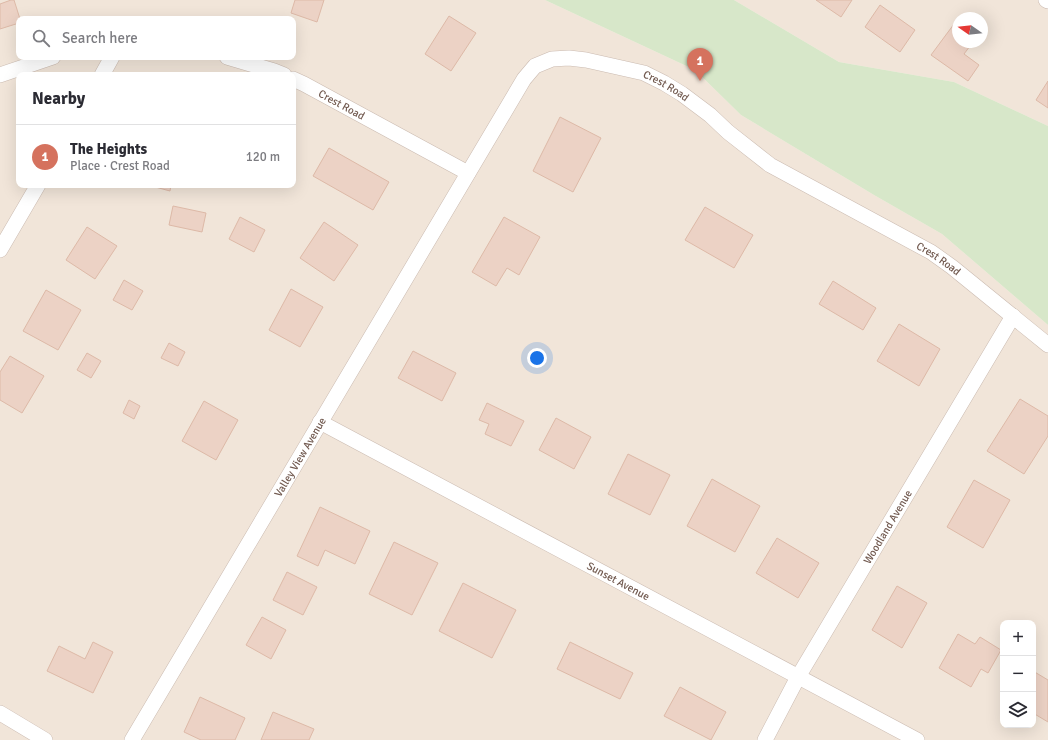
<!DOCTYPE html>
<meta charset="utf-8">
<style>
body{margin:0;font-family:Signika,sans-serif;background:#f7f7f7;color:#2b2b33}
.controls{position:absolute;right:12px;bottom:12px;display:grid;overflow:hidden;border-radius:8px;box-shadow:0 4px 16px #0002}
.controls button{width:36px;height:36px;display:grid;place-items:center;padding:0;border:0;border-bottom:1px solid #e1e1e2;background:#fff;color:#2b2b33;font:20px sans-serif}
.compass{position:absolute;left:952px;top:12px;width:36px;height:36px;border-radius:50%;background:#fff;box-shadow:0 4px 16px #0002;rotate:284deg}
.you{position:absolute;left:537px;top:358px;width:14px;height:14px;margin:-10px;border:3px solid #fff;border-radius:50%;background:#1a73e8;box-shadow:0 0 0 6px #1a73e833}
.badge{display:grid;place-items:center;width:26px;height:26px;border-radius:50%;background:#d5725e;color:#fff;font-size:13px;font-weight:700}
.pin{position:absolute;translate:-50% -33px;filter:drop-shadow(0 1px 2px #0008)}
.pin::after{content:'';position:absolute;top:21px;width:14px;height:12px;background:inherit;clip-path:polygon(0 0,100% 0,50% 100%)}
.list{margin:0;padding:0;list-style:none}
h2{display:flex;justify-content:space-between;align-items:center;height:52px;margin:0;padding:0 16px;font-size:17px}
h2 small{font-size:13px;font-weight:400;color:#7c7c81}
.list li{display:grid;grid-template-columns:26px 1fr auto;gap:12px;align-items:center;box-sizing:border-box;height:64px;padding:0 16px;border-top:1px solid #e1e1e2}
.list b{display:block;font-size:15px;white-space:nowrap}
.list p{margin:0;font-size:13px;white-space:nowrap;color:#7c7c81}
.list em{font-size:13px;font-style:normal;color:#7c7c81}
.icon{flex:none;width:22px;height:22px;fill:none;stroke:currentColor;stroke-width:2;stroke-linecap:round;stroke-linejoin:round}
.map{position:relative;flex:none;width:1048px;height:740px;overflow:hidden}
.search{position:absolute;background:#fff;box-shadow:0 4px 16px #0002;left:16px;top:16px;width:280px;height:44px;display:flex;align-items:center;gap:10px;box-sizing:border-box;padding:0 14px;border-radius:8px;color:#7c7c81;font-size:15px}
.panel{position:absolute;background:#fff;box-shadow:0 4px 16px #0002;left:16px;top:72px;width:280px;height:116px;border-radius:8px}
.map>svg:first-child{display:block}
</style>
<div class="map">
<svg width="1048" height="740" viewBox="0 0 1048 740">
<rect width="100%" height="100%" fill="#faf3ea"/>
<g fill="#f1e5d9" fill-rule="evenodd">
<path d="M0,0H545L695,70L741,115L874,195L942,234L1048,325V740H0ZM19,19H293V57H19ZM19,75H293V185H19ZM1003,623H1033V725H1003Z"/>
<path d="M734,0H1048V126L954,82L839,62ZM958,18H982V42H958Z"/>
</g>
<path fill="#d7e7c9" d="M545,0H734L839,62L954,82L1048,126V325L942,234L874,195L741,115L695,70Z"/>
<g fill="#ecd2c5" stroke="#ddb9a7">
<path d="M11,0H14L20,19H19V23L0,29V4Z"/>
<path d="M295,0H324L317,22L291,13Z"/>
<path d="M816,0H852L841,17Z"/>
<path d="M880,5L915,30L900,52L865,27Z"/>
<path d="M449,16L476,33L451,71L425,54Z"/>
<path d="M954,24L958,27V42H973L964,54L979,65L968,81L931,55Z"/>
<path d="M1048,81V108L1036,100Z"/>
<path d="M560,117L601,138L573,192L533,171Z"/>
<path d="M329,148L389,182L373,210L313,176Z"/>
<path d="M148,185H171L170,191Z"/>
<path d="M173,206L206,213L202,232L169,225Z"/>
<path d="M705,207L753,235L734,268L685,240Z"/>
<path d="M240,217L265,230L254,252L229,239Z"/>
<path d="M504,217L540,237L519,275L507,268L496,286L472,272Z"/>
<path d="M324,222L358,245L334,281L300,258Z"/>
<path d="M87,227L117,246L95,279L66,260Z"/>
<path d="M124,280L143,291L132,310L113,300Z"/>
<path d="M833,281L876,308L863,330L819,304Z"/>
<path d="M291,289L323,307L300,347L269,330Z"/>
<path d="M46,290L81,310L58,350L23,331Z"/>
<path d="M899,324L940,349L919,386L877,361Z"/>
<path d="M169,343L185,352L178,366L161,358Z"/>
<path d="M413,351L456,373L442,401L398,378Z"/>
<path d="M87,353L101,361L91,378L77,370Z"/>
<path d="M10,356L44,376L22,413L0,400V372Z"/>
<path d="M1020,399L1048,416V436L1024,474L987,451Z"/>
<path d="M129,400L140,406L134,419L123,413Z"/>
<path d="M204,401L238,420L216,460L182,441Z"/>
<path d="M487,403L524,421L511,446L485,434L489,424L479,420Z"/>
<path d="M556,418L591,437L574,469L539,450Z"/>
<path d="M628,454L670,475L650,515L608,494Z"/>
<path d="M712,479L760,506L735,552L687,526Z"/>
<path d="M974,480L1010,500L983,548L947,527Z"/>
<path d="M320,507L370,531L355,564L325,550L318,566L297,556Z"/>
<path d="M777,538L819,563L798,598L756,573Z"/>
<path d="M394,542L438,563L412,615L369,594Z"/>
<path d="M287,572L317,587L303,615L273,600Z"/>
<path d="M463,583L516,610L492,658L439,631Z"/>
<path d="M897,586L927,603L902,648L872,630Z"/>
<path d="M262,617L286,630L271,659L246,645Z"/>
<path d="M958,634L975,644L980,637L1001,650L988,673L981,669L971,687L939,668Z"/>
<path d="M93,642L113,652L93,693L47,671L59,646L85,659Z"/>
<path d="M570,642L633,673L620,699L557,669Z"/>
<path d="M1033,671L1048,680V722L1033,713Z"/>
<path d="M680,687L726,712L711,740L664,716Z"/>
<path d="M200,697L245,718L235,740H201L184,732Z"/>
<path d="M273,712L314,729L309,740H261Z"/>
</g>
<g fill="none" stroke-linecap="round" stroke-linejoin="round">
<defs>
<g id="minor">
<path d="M1046,0L1048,1"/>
<path d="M227,57L274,71L284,75"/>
<path d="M0,75L53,57"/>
<path d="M102,75L112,57"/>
<path id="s1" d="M293,79L304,84L468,173"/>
<path d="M0,250L38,185"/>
<path id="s2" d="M320,422L917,740"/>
<path d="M0,713L45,740"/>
<path id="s3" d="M132,740L524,79L535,66L552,59L569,58L586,60L644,73L664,83L682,94L710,115L728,132L770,165L931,252L952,267L1048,345"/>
<path id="s4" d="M765,740L798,677L1013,316"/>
</g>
</defs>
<use href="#minor" stroke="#cbbbb1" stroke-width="16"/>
<use href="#minor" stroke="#fff" stroke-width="15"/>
</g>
<g text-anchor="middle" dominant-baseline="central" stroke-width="4" stroke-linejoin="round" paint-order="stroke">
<g font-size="11" fill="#725a50" stroke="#fdf7f0">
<text stroke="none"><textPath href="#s3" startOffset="923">Crest Road</textPath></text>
<text stroke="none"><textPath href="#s1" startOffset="55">Crest Road</textPath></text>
<text stroke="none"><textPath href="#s3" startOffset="1247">Crest Road</textPath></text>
<text stroke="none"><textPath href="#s3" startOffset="329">Valley View Avenue</textPath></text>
<text stroke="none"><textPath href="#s4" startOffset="246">Woodland Avenue</textPath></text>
<text stroke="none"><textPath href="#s2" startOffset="338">Sunset Avenue</textPath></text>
</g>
</g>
</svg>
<div class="controls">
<button>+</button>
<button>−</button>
<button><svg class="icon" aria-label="layers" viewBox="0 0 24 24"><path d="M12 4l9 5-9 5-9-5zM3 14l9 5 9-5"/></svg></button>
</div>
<svg class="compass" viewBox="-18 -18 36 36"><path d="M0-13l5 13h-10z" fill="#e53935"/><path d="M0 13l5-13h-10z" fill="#7c7c81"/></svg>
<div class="you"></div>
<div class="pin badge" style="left:700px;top:81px">1</div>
<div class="search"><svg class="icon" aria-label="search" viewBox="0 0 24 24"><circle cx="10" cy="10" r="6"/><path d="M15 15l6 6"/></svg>Search here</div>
<section class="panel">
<h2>Nearby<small></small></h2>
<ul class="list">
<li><span class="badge">1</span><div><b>The Heights</b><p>Place · Crest Road</p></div><em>120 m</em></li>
</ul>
</section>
</div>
